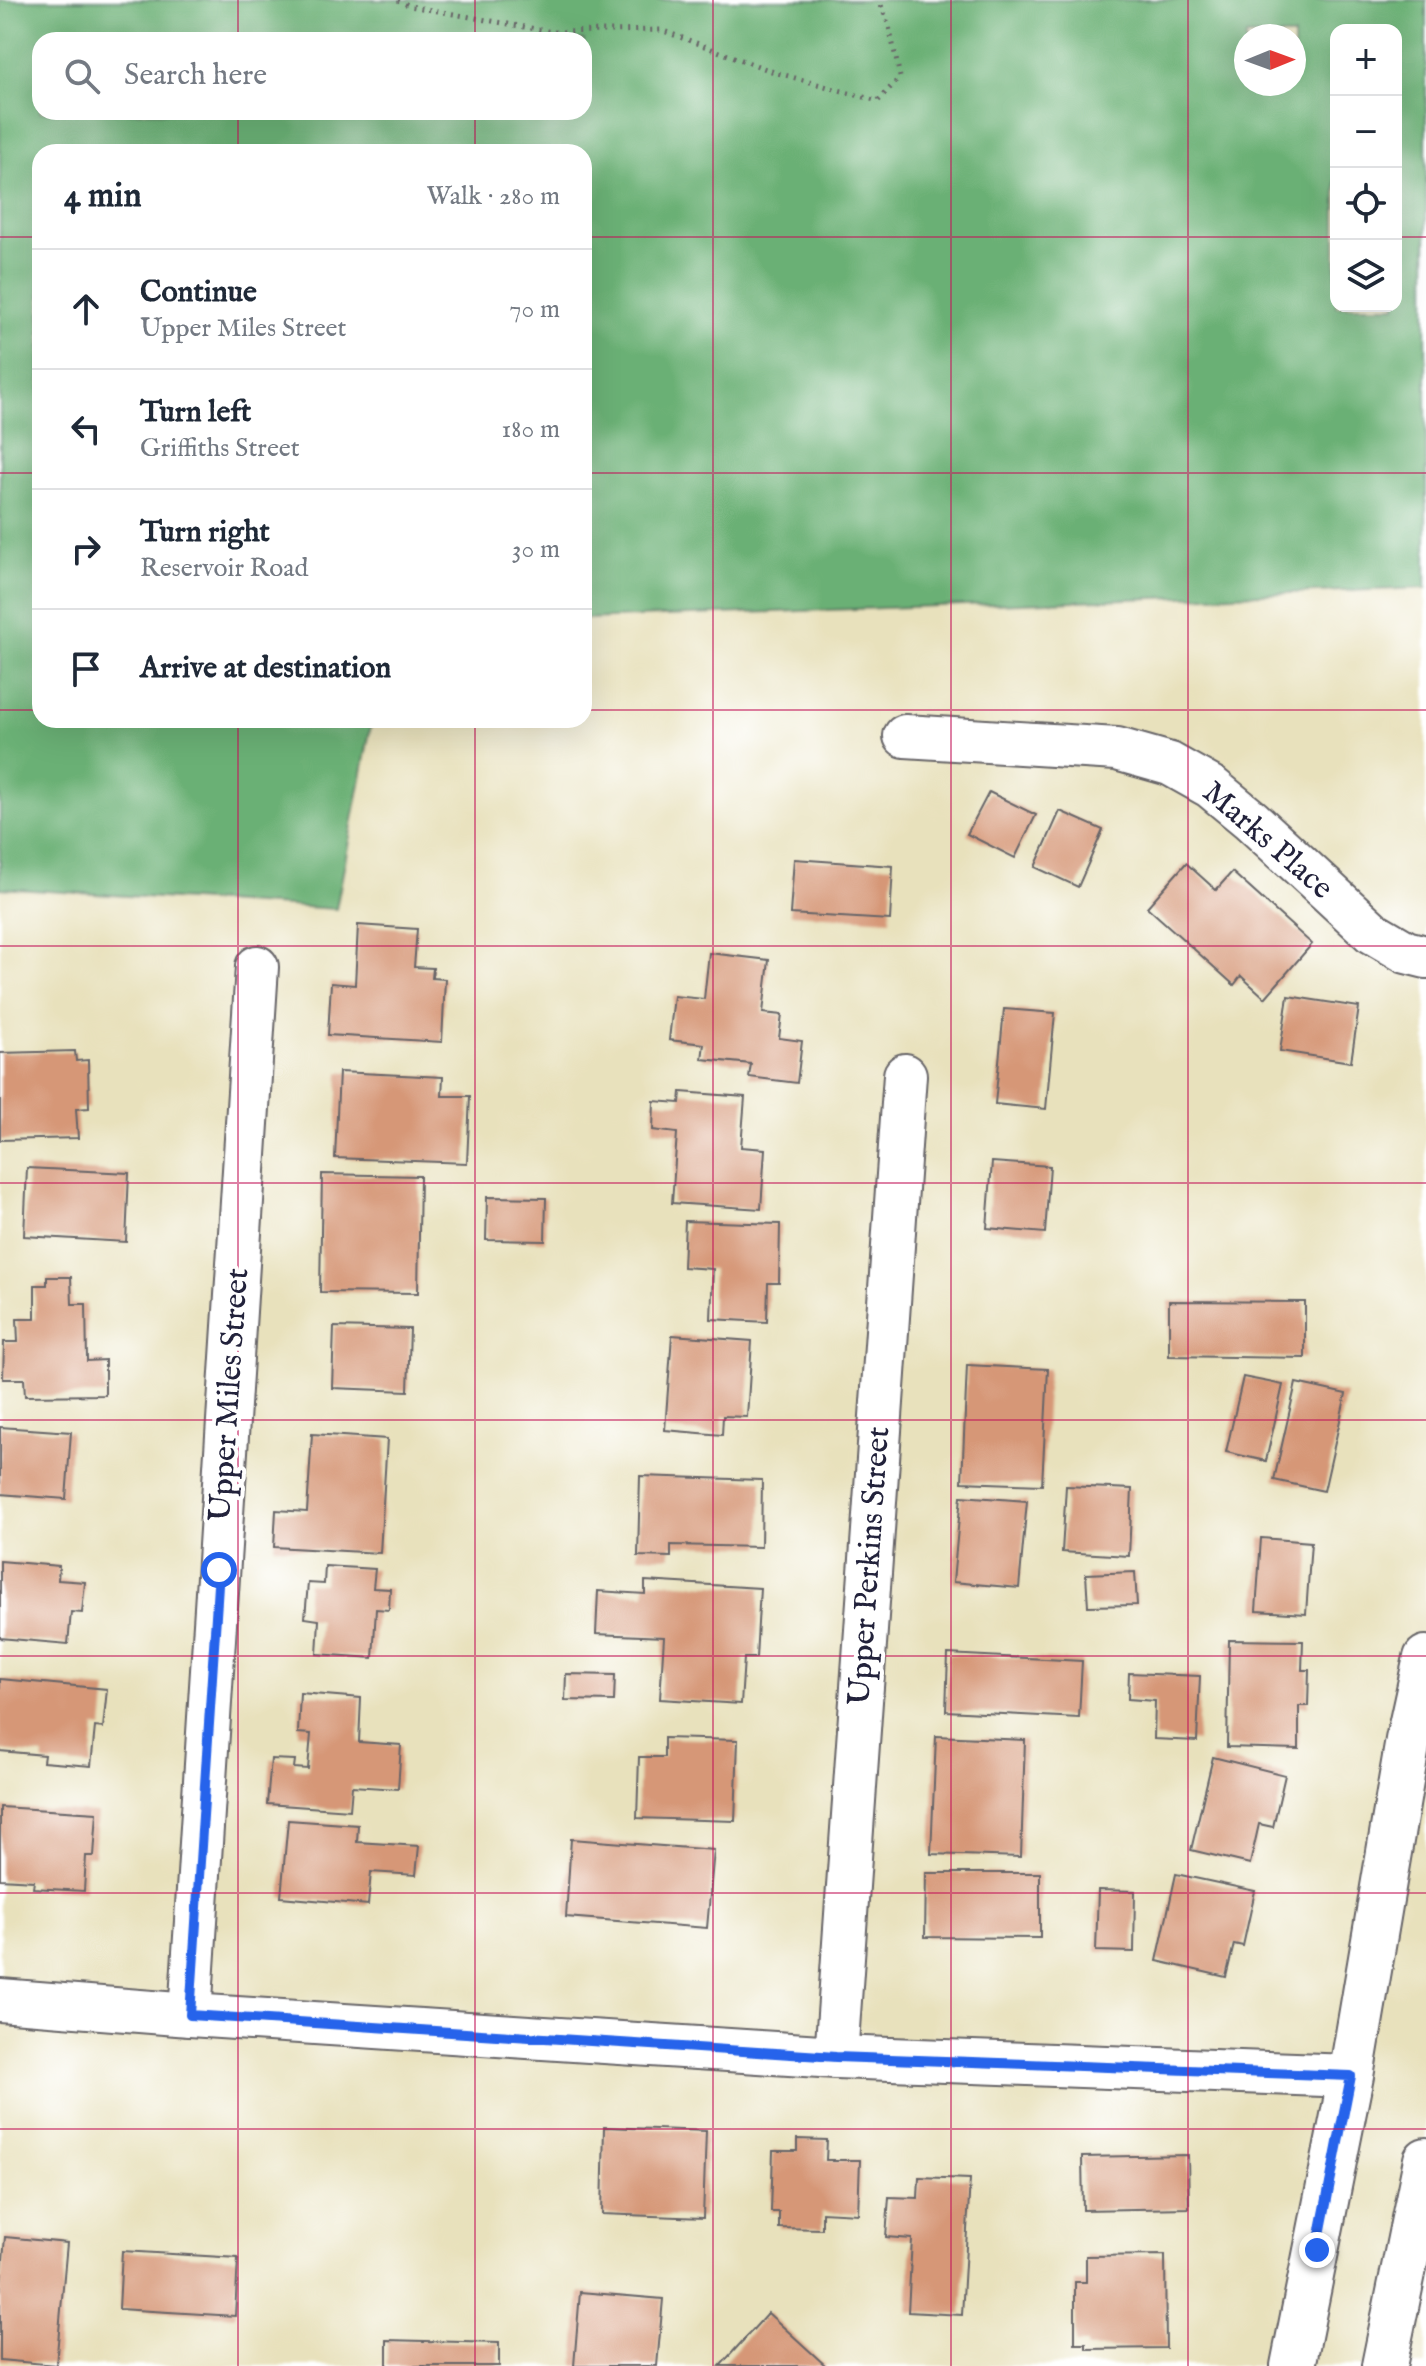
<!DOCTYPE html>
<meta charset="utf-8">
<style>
body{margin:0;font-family:"IM FELL English",serif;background:#f6f6f7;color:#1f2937}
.controls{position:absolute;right:24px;top:24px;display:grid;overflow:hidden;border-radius:16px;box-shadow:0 8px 32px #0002}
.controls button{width:72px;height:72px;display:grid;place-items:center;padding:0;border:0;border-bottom:2px solid #e0e1e3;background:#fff;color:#1f2937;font:40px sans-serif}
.compass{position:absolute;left:1234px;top:24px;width:72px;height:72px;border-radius:50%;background:#fff;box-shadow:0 8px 32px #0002;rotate:89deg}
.stop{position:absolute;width:24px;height:24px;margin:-18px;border:6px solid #2563eb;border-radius:50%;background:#fff}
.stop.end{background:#2563eb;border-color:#fff;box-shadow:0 2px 8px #0008}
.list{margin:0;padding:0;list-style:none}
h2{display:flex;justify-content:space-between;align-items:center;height:104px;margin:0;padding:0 32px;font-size:34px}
h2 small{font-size:26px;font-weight:400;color:#747a83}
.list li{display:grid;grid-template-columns:52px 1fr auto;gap:24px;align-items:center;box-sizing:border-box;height:120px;padding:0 32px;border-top:2px solid #e0e1e3}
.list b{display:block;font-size:30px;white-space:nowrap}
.list p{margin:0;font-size:26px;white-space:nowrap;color:#747a83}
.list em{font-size:26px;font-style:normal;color:#747a83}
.icon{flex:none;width:44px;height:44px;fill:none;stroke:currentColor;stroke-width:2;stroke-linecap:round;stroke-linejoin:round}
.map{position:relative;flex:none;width:1426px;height:2366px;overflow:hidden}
.search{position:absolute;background:#fff;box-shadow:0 8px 32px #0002;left:32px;top:32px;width:560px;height:88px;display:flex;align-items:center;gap:20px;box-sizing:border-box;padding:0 28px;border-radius:24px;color:#747a83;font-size:30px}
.panel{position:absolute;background:#fff;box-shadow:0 8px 32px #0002;left:32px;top:144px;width:560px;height:584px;border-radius:24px}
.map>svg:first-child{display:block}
</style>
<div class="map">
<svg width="1426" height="2366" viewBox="0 0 1426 2366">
<rect width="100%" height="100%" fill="#fff"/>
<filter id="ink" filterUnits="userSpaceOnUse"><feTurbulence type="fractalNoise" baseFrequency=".0125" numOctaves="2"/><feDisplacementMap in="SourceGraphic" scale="16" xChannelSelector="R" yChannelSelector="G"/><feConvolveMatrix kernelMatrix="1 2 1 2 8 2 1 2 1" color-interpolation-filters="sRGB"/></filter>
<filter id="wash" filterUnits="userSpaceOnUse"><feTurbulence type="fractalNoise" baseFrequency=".006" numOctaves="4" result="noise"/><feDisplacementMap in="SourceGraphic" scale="32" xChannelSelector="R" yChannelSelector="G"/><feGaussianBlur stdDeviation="1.8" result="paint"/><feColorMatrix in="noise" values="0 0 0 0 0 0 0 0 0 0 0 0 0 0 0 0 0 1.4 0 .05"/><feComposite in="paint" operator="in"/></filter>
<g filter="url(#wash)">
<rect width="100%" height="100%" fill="#e8e1bc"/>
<path fill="#6bb075" stroke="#466958" stroke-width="2" fill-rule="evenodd" d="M0,0H1426V588L584,619V152H40V720H372L336,909L0,888ZM1336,30H1396V306H1336ZM1246,36H1294V84H1246ZM40,40H584V112H40Z"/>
<g id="blocks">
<g fill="#d69777">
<path d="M989,792L1036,815L1015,858L967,834Z"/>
<path d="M1060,811L1103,830L1078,887L1035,867Z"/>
<path d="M794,859L893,866L890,920L790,914Z"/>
<path d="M1186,863L1216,890L1232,872L1312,944L1265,998L1241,976L1234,985L1147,907Z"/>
<path d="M358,925L417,929L414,967L433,968L432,978L445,979L442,1042L328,1035L331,983L355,985Z"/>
<path d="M709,953L769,960L763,1013L782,1015L779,1038L802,1041L797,1083L749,1077L751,1064L702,1059L704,1044L669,1040L674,996L704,999Z"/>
<path d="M1288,996L1359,1007L1351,1062L1280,1051Z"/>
<path d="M1004,1009L1055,1013L1046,1109L995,1104Z"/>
<path d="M75,1051L76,1061L88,1060L89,1108L76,1109L78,1138L0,1140V1053Z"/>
<path d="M339,1072L443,1077L442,1096H470L467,1163L335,1158Z"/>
<path d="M681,1092L745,1097L741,1147L765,1149L761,1209L672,1203L677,1133L653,1130L654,1101L680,1103Z"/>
<path d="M992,1162L1050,1166L1045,1233L987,1228Z"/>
<path d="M27,1168L129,1173L126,1242L24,1236Z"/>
<path d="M322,1174L420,1176L418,1293L320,1292Z"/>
<path d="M487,1197L546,1198L545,1241L486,1240Z"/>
<path d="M685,1221L780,1224L779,1283H768L767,1322L711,1319L713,1269L683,1267Z"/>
<path d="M47,1277H71L72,1304H86L87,1361L105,1360V1395L25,1396L24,1379H3L4,1342H18L17,1319H35V1285H47Z"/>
<path d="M1169,1301L1305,1302V1358L1169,1356Z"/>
<path d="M334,1327L410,1329L408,1391L332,1388Z"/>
<path d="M672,1335L752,1341L747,1417L723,1416L722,1435L665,1430Z"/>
<path d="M967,1365L1048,1369L1042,1485L962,1482Z"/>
<path d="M1243,1377L1283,1385L1266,1461L1226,1452Z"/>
<path d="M1296,1383L1346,1394L1324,1491L1274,1480Z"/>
<path d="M0,1427L71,1432L66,1499L0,1494Z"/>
<path d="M312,1434L387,1439L380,1553L274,1547L276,1510L307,1512Z"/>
<path d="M640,1476L762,1480L761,1547L671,1545V1557L638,1556Z"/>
<path d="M1066,1486L1132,1489L1129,1556L1062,1552Z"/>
<path d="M961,1496L1027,1501L1019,1588L953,1582Z"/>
<path d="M1261,1538L1311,1542L1306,1614L1256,1611Z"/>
<path d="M0,1561L59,1566L58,1580L85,1582L82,1613L71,1612L68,1644L0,1638Z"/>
<path d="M325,1566L375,1569L373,1588L390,1589L389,1610L376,1609L373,1658L317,1654L319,1620L305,1618L308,1583L324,1584Z"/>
<path d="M1135,1572L1137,1605L1088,1606L1086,1574Z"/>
<path d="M645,1581L760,1588L756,1658H744L741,1704L660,1699L664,1637L596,1634L598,1591L645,1594Z"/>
<path d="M1229,1640L1303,1641L1302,1670H1309L1308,1706H1299V1749L1227,1747Z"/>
<path d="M948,1654L1082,1661L1079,1718L946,1711Z"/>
<path d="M1129,1673L1200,1676L1197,1741L1154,1739L1155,1701L1128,1699Z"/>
<path d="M566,1674L615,1675L614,1701L565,1700Z"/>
<path d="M0,1679L107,1689L103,1728L95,1727L91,1766L43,1762L44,1755L0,1751Z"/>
<path d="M300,1693L361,1698L359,1742L401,1745L398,1789L352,1786L350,1810L267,1804L271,1759L295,1760L294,1768L308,1769L311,1734L298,1733Z"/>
<path d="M936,1736L1025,1740L1021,1857L931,1854Z"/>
<path d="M664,1738L738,1740L735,1821L637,1818L639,1757H664Z"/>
<path d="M1213,1757L1285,1775L1273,1827L1259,1824L1250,1864L1191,1850Z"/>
<path d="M0,1807L97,1813L94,1856H86L84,1891L33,1888L34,1881L0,1879Z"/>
<path d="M288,1820L358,1825L357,1842L419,1846L416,1875L371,1872L368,1905L281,1897Z"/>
<path d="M571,1839L714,1850L707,1928L566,1917Z"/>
<path d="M926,1873H1040V1938L925,1937Z"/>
<path d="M1176,1874L1255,1891L1243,1946L1234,1944L1226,1977L1157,1961Z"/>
<path d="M1098,1890L1135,1891L1134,1952L1096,1951Z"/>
<path d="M604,2127L706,2131L703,2218L602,2214Z"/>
<path d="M797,2139L827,2140L826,2160H860L858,2214L822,2212V2229L779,2228V2212H771L773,2151H797Z"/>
<path d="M1188,2155L1189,2208L1083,2210L1082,2157Z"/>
<path d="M919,2177L970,2179L962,2315L908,2312L912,2239L886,2237L889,2197L918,2198Z"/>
<path d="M5,2237L67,2243L56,2365L0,2360V2293Z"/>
<path d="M122,2251L238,2258L235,2316L119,2309Z"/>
<path d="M1165,2255L1166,2348L1086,2349V2344H1075V2282H1086V2256Z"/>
<path d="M580,2292L663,2299L657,2366H574Z"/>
<path d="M768,2313L826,2366H720Z"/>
<path d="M387,2340L499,2343V2366H387Z"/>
</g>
</g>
</g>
<g filter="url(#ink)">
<use href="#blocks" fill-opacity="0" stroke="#676568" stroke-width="2"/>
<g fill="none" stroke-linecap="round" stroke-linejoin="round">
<defs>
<g id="street">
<path d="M905,736L1117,749L1170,764L1211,787L1251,820L1372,932L1406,952L1426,957"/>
<path d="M0,2000L190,2015L836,2057L1351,2076"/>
<path d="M190,2015L257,967"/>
<path d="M836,2057L905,1075"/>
</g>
<g id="primary">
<path d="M1293,2366L1351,2076L1408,1740L1426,1658"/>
<path d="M1384,2366L1426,2160"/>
</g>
</defs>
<use href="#street" stroke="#676568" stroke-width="46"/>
<use href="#primary" stroke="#676568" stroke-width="48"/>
<path stroke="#676568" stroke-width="5" stroke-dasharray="2 6" stroke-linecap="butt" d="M398,0L410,6L552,32L661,30L774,72L878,101L900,77L889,26L879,0"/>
<use href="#street" stroke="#fff" stroke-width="42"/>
<use href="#primary" stroke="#fff" stroke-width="44"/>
</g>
</g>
<g fill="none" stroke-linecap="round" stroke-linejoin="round" filter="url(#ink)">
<path stroke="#2563eb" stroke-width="10" d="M219,1570L190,2015L836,2057L1351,2076L1317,2250"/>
</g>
<path fill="none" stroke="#c2185b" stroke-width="2" stroke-opacity="0.55" d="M238,0V40M475,0V40M713,0V2366M951,0V2366M1188,0V2366M238,112V152M475,112V152M0,237H40M584,237H1336M1396,237H1426M0,473H40M584,473H1426M0,710H40M584,710H1426M238,720V2366M475,720V2366M0,946H1426M0,1183H1426M0,1420H1426M0,1656H1426M0,1893H1426M0,2129H1426"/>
<g text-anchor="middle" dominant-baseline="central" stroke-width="8" stroke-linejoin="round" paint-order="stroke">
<g font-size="32" fill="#22223b" stroke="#fff">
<text transform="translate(1267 841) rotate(41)">Marks Place</text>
<text transform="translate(230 1395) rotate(-86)">Upper Miles Street</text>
<text transform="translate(870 1566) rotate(-86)">Upper Perkins Street</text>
</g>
</g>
</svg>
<div class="controls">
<button>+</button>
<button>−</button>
<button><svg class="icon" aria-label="locate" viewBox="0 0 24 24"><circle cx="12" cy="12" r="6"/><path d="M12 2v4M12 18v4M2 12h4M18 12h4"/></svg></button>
<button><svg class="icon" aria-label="layers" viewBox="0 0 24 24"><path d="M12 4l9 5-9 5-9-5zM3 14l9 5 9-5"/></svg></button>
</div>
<svg class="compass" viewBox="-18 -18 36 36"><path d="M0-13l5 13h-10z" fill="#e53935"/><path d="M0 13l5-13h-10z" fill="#747a83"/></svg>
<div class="stop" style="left:219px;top:1570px"></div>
<div class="stop end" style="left:1317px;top:2250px"></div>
<div class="search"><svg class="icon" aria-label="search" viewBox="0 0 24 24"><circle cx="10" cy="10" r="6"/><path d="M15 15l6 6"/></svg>Search here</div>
<section class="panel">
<h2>4 min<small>Walk · 280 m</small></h2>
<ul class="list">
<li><svg class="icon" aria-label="ahead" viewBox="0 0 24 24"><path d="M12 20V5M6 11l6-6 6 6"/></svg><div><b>Continue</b><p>Upper Miles Street</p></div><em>70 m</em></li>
<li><svg class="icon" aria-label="left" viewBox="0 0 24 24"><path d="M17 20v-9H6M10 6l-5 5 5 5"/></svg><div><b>Turn left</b><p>Griffiths Street</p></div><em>180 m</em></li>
<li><svg class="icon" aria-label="right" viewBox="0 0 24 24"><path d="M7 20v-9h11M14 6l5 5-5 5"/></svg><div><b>Turn right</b><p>Reservoir Road</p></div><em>30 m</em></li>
<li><svg class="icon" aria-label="arrive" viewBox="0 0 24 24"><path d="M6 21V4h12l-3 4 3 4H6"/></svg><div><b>Arrive at destination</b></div></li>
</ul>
</section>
</div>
